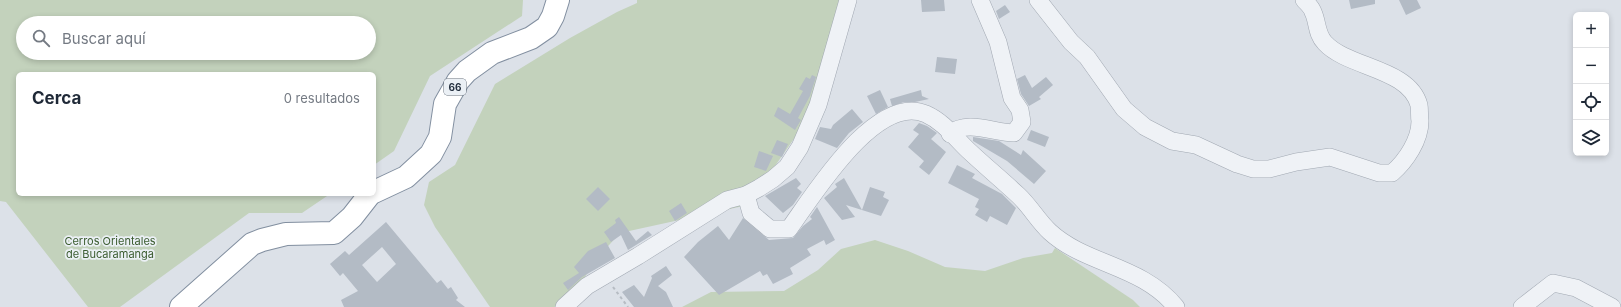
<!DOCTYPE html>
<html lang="es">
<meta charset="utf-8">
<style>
body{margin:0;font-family:Inter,sans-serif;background:#f6f6f7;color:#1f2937}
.controls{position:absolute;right:12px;top:12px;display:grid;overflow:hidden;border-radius:6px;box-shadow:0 2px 6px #0003}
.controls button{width:36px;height:36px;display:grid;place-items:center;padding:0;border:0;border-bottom:1px solid #e0e1e3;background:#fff;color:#1f2937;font:20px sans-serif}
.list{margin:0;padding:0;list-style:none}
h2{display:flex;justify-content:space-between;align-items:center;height:52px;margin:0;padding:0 16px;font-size:17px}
h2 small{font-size:13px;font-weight:400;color:#747a83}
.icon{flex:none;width:22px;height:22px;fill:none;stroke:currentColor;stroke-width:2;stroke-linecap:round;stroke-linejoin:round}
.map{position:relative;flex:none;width:1621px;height:307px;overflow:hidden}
.search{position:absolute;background:#fff;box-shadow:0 2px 6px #0003;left:16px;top:16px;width:360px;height:44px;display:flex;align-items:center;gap:10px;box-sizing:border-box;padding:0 14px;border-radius:22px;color:#747a83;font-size:15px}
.panel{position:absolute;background:#fff;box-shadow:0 2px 6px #0003;left:16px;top:72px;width:360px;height:124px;border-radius:6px}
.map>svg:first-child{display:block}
</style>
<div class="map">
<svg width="1621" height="307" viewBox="0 0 1621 307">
<rect width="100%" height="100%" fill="#dce1e8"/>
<g fill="#c3d2bc" fill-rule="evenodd">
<path d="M0,0H523L522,16L430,76L394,151L374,165V74H18V194H330L302,213H249L120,307H88L6,202L0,201ZM23,23H369V53H23Z"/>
<path d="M637,0H839L841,37L809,117L748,205L620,233L600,255L564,307H490L435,227L424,205L429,182L455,165L495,84L570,38L617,12L637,3Z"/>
<path d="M875,240L908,251L945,267L985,271L1023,258L1052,253L1055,248L1133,300L1140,307H682L711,292L784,291L818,270L841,249Z"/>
</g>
<g fill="#b3bbc5" fill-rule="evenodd">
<path d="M921,0H944L945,11L922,12Z"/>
<path d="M1349,0H1375V4L1351,9Z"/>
<path d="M1399,0H1417L1421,8L1406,15Z"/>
<path d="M1005,5L1010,12L999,19L996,11Z"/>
<path d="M937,57L957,59L955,74L935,72Z"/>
<path d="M812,75L816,77L810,96L798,118L801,120L795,130L774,116L778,107L790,114L803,91L799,89L806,77L810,79Z"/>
<path d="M1025,75L1032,88L1046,77L1053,85L1039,97L1041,99L1029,106L1021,94L1017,79Z"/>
<path d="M880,90L888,107L876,114L867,96Z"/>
<path d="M921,90L922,96L929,99L915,102H904L892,106L890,99Z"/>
<path d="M852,109L863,122L849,133L837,148L815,139L820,127L831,129L833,125Z"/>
<path d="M919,123L927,126L937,133L931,139L946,152L929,175L919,167L924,161L908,147L919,134L913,130Z"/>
<path d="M1031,130L1049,137L1045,147L1027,140Z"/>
<path d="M973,137L999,141L1021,155L1023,150L1046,171L1034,184L1007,161L973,141Z"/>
<path d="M777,140L788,144L782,157L771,153Z"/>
<path d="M759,151L773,156L766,171L754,167Z"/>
<path d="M957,165L975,174L972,178L1002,194L1016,208L1007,225L990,216L987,222L975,215L979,209L975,207L979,199L948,183Z"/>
<path d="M796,178L801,184L797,188L802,192L793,205L783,213L765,196Z"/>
<path d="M844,178L862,210L870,187L885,192L883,197L889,200L881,216L846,205L855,217L842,220L824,198L837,187L835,184Z"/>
<path d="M598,187L610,199L598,211L586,199Z"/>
<path d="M681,203L687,213L675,221L669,211Z"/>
<path d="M817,207L835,240L826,245L824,240L807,249L811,255L790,268L793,274L773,284L767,274L763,276L760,271L719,295L684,257L698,242L718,226L729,240L743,218L769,240L793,238L803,226L812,219L810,217Z"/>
<path d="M619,217L636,241L648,231L652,235L628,250L621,235L611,242L604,232L616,223L615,220Z"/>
<path d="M386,222L437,283L441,280L448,289L451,287L458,298L456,300L465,307H344L341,300L358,291L343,273L340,276L330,264L345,251L349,255ZM382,247L396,264L377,282L362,265Z"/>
<path d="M606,242L615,258L582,277L568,290L563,283L579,273L574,267L588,251Z"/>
<path d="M666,266L672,275L658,286L666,292L673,307H634L622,292L634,285L644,297L652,278L651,276Z"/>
</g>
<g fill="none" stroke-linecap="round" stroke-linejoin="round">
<defs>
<g id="minor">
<path d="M1038,0L1071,42L1087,57L1124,109L1145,127L1172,141L1196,145L1237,164L1253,169H1269L1296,162L1330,157L1379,173H1392C1406,161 1420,140 1420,121C1419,116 1420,110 1419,105C1409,68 1348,68 1325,43C1316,34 1318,22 1313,12C1312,8 1307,3 1304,0"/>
<path d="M950,134C967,119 994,133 1014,133L1022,122L1020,110L1012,98L998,42L980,0"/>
<path d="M746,195L751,213L770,229H789C813,196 876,92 926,114C944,122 955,138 969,151C985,166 1002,180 1018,195C1030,206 1038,221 1050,232C1086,265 1142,265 1176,307"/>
<path d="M564,307L587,286L638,256L727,200L746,195L759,188L773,179L787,167L800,147L818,105L848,0"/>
<path d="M1522,307L1553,283L1576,288L1612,307"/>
</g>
<g id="highway">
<path d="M374,192L406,177L431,154L440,137L445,104L458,81L467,71L492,53L531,38L547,27L553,16L558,0"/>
<path d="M181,307L252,244L262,240L286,234L334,233L352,217L370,194"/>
</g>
</defs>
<use href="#minor" stroke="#a1a8b2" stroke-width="18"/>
<use href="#highway" stroke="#828fa0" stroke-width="24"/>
<path stroke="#b6bcc3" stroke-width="2" stroke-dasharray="3 3" stroke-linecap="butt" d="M613,287L628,307"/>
<use href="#minor" stroke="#eff2f6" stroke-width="17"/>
<use href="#highway" stroke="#fff" stroke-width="22"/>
</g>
<g text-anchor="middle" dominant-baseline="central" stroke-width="3.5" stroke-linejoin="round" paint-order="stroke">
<rect fill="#ebf0f5" stroke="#606a76" stroke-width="1" x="444" y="79" width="22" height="16" rx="3"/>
<g font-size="10" font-weight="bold" fill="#24303f">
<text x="455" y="87">66</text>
</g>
<g font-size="11" fill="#3b5c30" stroke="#ebf0f5">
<text x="110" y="241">Cerros Orientales<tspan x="110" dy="13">de Bucaramanga</tspan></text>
</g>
</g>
</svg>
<div class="controls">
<button>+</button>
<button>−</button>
<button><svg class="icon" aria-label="locate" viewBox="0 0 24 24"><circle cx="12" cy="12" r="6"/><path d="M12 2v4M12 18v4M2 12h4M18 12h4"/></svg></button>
<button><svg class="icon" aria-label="layers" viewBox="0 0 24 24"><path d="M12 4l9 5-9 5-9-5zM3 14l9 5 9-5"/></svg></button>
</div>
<div class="search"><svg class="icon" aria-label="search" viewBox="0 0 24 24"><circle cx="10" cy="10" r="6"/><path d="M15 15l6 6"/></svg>Buscar aquí</div>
<section class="panel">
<h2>Cerca<small>0 resultados</small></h2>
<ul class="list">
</ul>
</section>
</div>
